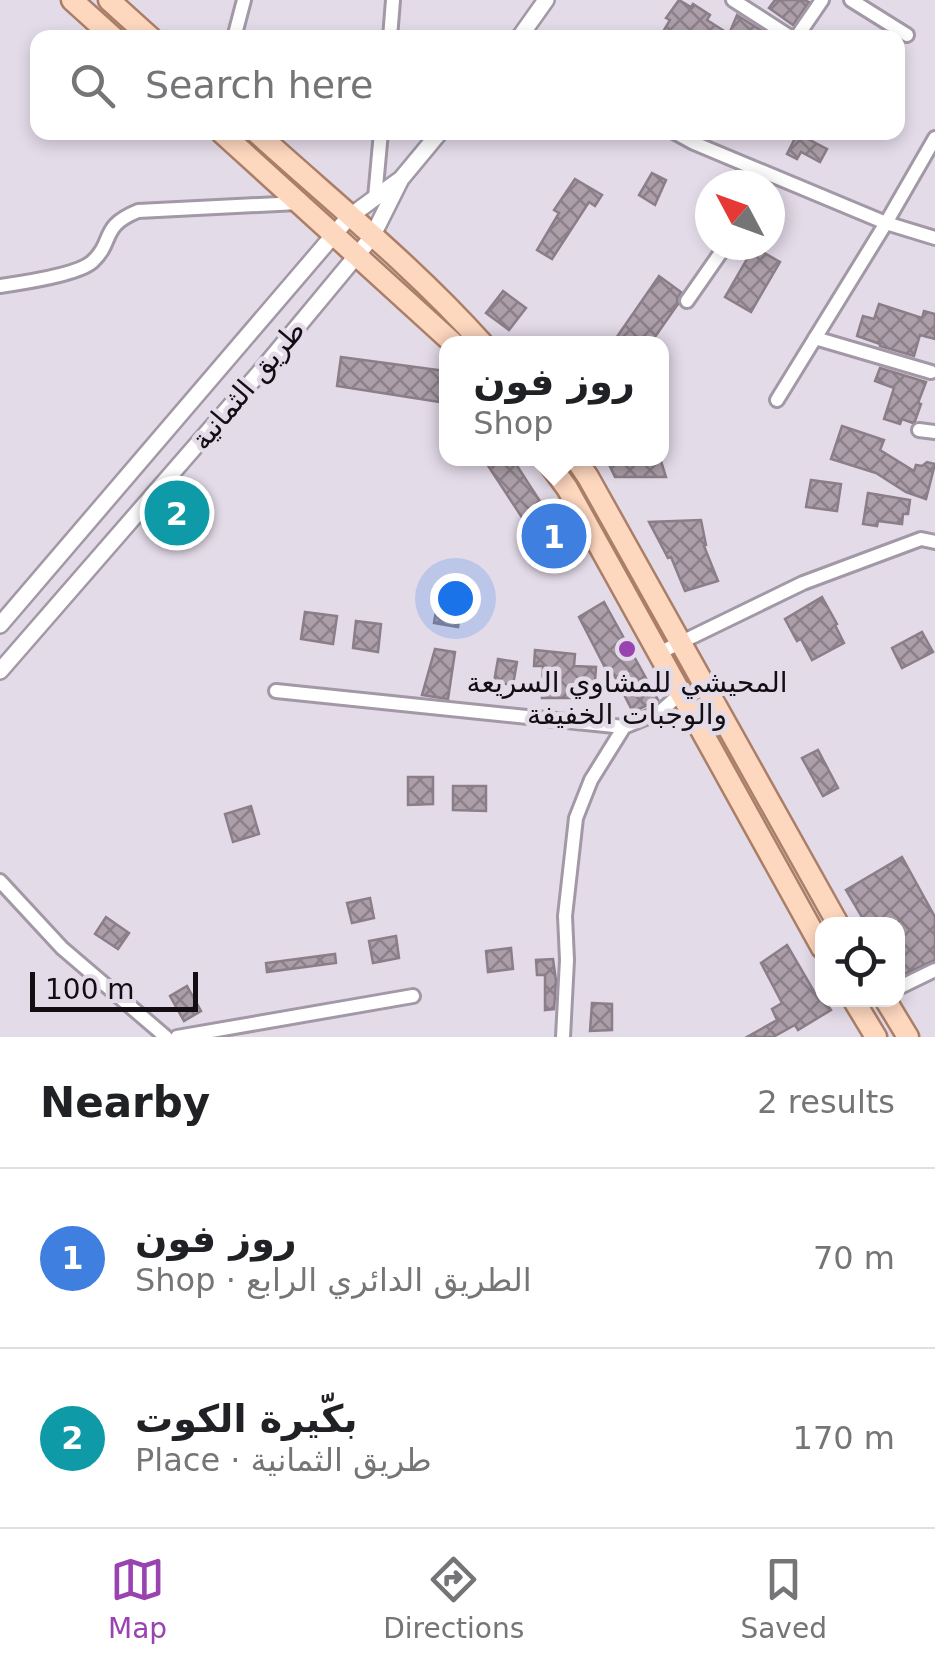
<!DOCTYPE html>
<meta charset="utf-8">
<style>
body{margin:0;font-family:"DejaVu Sans",Cairo,sans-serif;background:#f6f6f6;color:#202124}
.controls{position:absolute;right:30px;bottom:30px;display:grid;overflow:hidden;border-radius:20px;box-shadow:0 5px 15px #0003}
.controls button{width:90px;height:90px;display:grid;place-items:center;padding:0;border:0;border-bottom:2px solid #e0e0e0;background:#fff;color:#202124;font:50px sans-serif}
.compass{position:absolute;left:695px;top:170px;width:90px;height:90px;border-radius:50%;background:#fff;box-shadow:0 5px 15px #0003;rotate:311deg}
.scale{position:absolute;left:30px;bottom:25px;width:168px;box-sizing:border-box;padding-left:10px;border:5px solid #120e13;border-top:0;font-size:28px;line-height:35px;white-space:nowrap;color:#120e13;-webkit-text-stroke:8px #e4dbe9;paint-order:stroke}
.you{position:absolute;left:455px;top:598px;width:35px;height:35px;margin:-25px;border:8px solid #fff;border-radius:50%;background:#1a73e8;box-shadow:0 0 0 15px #1a73e833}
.badge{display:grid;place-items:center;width:65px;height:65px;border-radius:50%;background:#9943b0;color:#fff;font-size:32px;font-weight:700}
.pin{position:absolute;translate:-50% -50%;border:5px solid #fff;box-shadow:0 2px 10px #0006}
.popup{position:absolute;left:439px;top:336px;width:230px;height:130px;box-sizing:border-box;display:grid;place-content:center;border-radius:20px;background:#fff;filter:drop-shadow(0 2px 8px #0005);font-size:32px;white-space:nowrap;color:#757577}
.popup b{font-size:38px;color:#202124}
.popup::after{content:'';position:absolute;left:50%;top:100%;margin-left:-20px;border:20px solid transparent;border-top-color:#fff}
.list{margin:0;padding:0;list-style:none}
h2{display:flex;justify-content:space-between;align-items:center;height:130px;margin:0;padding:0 40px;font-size:42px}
h2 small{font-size:32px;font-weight:400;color:#757577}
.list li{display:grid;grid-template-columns:65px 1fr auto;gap:30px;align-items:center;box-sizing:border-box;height:180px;padding:0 40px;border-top:2px solid #e0e0e0}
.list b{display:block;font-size:38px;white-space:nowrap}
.list p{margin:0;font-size:32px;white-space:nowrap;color:#757577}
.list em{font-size:32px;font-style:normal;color:#757577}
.icon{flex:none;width:55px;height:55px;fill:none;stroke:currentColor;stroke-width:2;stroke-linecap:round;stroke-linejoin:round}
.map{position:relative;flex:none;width:935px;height:1037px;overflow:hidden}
.search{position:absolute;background:#fff;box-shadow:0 5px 15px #0003;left:30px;right:30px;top:30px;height:110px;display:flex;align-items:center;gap:25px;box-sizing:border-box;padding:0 35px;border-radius:20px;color:#757577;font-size:38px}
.sheet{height:490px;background:#fff}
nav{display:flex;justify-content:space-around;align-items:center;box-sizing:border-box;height:140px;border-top:2px solid #e0e0e0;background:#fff;font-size:28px;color:#757577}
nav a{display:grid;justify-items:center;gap:5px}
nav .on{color:#9943b0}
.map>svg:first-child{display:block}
</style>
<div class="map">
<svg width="935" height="1037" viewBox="0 0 935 1037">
<defs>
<pattern id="building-cross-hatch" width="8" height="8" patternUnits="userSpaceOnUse" patternTransform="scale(2.5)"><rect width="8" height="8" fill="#ac9fa9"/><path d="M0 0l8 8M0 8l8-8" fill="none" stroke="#8b8088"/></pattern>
</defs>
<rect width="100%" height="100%" fill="#e4dbe9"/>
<g fill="url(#building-cross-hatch)" stroke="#8b7e89" stroke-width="2.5">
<path d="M679,0L691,7L693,4L710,15L707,20L729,34L737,15L773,38H676L664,30L670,20L666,18Z"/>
<path d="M775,0H804L809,2L793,25L769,8Z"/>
<path d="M798,132H811L808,139L827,149L820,162L801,152L797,159L787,154Z"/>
<path d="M652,173L666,180L655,205L639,195Z"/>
<path d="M575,179L602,195L595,206L589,202L552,259L537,250L559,213L554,210Z"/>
<path d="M754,247L780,262L751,312L725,297Z"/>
<path d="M659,276L681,292L677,299L678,304L650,344H612Z"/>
<path d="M503,291L526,308L509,330L486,313Z"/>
<path d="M879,304L922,318L924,311L935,314V339L920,335L914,356L880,346V344L857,336L863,316L874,319Z"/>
<path d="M341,357L446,371V403L337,386Z"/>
<path d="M880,368L926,382L918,403L921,404L915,421L913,423L902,419L900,424L884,419L894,388L875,381Z"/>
<path d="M842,426L884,440L880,450L914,471L916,465L922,466L927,462L935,464L926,499L906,492L876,473L831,459Z"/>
<path d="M483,458H512L578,560L544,551Z"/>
<path d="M606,458H660L666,477H615Z"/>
<path d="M811,480L841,484L837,511L806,507Z"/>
<path d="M868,493L910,500L908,514H903L902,524L878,521L877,526L863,524Z"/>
<path d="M701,520L706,545L704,546L718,581L685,591L671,557L668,558L649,522Z"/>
<path d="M439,592L463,596L458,627L434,623Z"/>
<path d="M822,597L837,624L835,625L844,643L812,660L801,639L797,641L785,619Z"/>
<path d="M604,602L658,700L633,712L614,675L610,677L579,617Z"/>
<path d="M305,612L337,616L333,644L301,639Z"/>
<path d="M356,621L381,624L378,652L353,648Z"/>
<path d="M922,632L933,652L902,668L892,648Z"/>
<path d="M435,649L455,652L448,699L422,695Z"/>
<path d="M535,650L575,654L574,666L596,667L594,695L570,694V698H542L543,666H534Z"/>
<path d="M498,659L517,662L513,685L494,682Z"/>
<path d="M818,750L838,788L823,796L802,758Z"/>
<path d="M408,777H433V804L408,805Z"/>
<path d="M453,786H486V811L453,810Z"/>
<path d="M251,806L259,834L233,842L225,814Z"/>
<path d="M902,857L935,917V960L898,977V924H866L846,890Z"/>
<path d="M370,898L374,918L352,923L347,903Z"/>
<path d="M106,917L129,933L118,949L95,934Z"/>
<path d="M396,936L399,958L373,963L369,941Z"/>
<path d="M787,945L819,1000H825L831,1010L798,1030L795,1025L773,1037H747L777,1020L772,1009L782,1003L761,963Z"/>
<path d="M511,948L513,969L488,972L486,951Z"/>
<path d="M335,954L336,963L267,972L266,963Z"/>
<path d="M553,959L556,981L554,1009L545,1010V975H537L536,960Z"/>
<path d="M187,986L201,1011L184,1021L170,996Z"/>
<path d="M592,1003L612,1004V1030L590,1031Z"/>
</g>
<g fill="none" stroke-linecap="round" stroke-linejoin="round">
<defs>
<g id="minor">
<path d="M733,0L792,38"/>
<path d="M851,0L907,35"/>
<path d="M234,38L244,0"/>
<path d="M390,38L393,0"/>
<path d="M796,38L822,0"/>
<path d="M674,132L694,143L886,223L935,238"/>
<path d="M375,198L381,132"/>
<path d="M0,286C21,283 77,275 92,262C115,241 99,227 138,211L298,203"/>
<path d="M687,301L726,245"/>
<path d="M815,338L931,372"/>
<path d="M777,400L886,223L935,138"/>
<path d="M919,430L935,432"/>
<path d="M659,653L803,583L921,539L935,542"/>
<path d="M276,691L624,727"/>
<path d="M0,881L62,948L166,1037"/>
<path d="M898,988L935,970"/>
<path d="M177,1037L413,996"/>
<path d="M563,1037L567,960L565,916L576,818L591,780L624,727L660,712L681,693"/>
</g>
<g id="tertiary">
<path d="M519,38L546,0"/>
<path d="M0,625L349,217L398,181"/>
<path d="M0,671L260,372L372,237L401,179L440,132"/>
</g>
<g id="primary">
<path d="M72,0L114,38"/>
<path d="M109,0L151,38"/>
<path d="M221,132L454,344"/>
<path d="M256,132C332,201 414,267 483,344"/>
<path d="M545,458L567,488L822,948"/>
<path d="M575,458L588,477L838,924"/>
<path d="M853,999L876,1037"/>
<path d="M885,999L908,1037"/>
</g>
</defs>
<use href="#minor" stroke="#a298a6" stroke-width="18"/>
<use href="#tertiary" stroke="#a298a6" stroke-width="20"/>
<use href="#primary" stroke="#ab7f67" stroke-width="25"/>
<use href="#minor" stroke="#fff" stroke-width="12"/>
<use href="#tertiary" stroke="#fff" stroke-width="15"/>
<use href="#primary" stroke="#fed7bf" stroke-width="20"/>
</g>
<circle fill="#9943b0" stroke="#e4dbe9" stroke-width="4" cx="627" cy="649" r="10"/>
<g text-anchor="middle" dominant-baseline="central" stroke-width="9" stroke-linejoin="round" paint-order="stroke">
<g font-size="28" fill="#120e13" stroke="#e4dbe9">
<text transform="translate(248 385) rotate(-50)">طريق الثمانية</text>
</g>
<g font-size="28" fill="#120e13" stroke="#e4dbe9">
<text x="627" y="682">المحيشي للمشاوي السريعة<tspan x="627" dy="32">والوجبات الخفيفة</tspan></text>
</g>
</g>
</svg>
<div class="controls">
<button><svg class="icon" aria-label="locate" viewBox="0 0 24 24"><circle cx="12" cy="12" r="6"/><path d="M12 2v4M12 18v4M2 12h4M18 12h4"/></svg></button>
</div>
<svg class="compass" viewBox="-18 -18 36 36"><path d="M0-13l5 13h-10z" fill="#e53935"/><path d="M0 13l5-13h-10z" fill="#757577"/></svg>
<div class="scale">100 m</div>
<div class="you"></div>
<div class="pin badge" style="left:554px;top:536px;background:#3f7fe0">1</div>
<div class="popup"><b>روز فون</b>Shop</div>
<div class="pin badge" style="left:177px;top:513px;background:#0f9aa8">2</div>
<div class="search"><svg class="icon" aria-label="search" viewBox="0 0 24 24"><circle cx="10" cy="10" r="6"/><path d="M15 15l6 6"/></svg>Search here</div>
</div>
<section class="sheet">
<h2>Nearby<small>2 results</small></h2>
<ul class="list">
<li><span class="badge" style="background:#3f7fe0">1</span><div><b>روز فون</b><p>Shop · الطريق الدائري الرابع</p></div><em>70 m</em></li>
<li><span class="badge" style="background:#0f9aa8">2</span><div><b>بكّيرة الكوت</b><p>Place · طريق الثمانية</p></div><em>170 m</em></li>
</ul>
</section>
<nav>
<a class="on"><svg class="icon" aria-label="map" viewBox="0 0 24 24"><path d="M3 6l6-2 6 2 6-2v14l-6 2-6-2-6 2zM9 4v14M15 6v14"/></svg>Map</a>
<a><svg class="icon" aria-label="directions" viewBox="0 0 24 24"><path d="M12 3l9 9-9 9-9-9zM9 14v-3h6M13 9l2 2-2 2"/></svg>Directions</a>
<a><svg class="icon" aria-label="saved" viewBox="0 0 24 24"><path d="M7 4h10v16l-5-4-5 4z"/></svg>Saved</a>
</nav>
